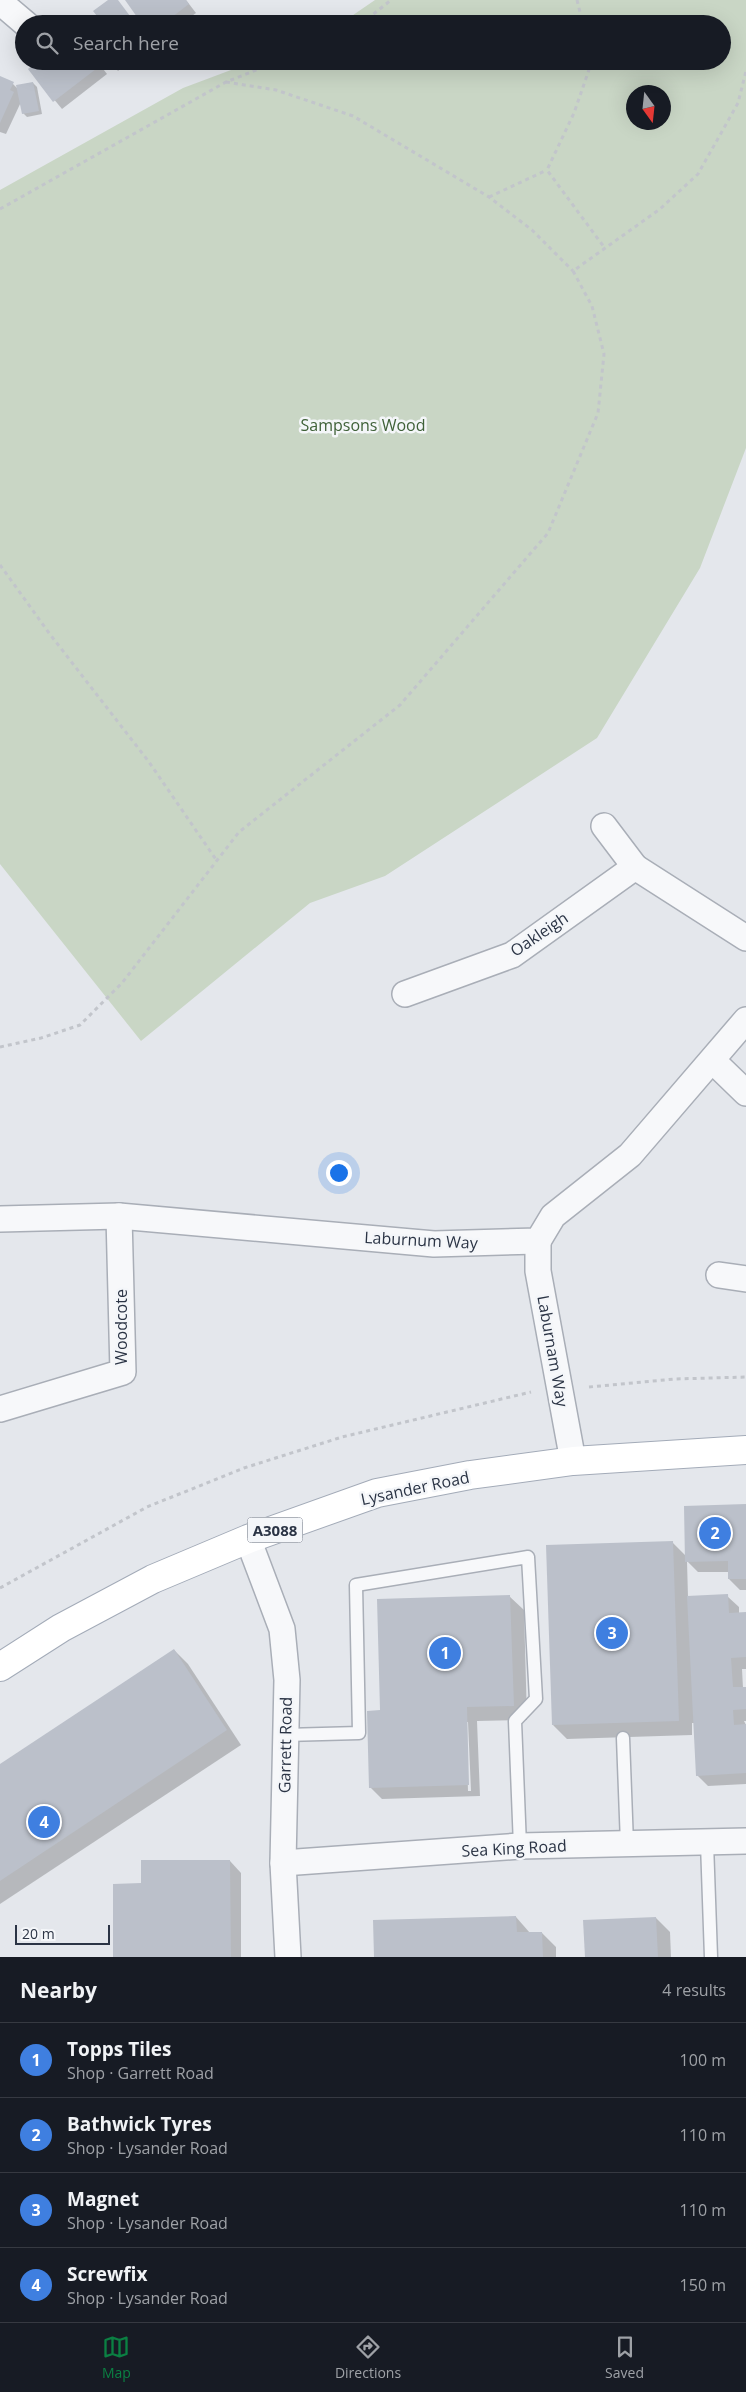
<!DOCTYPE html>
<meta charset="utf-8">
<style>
body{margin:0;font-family:"Open Sans",sans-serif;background:#242831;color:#f1f3f6}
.compass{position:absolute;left:626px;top:85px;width:45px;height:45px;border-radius:50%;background:#171b24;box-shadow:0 5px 20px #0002;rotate:165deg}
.scale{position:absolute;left:15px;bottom:12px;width:95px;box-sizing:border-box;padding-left:5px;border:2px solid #2b3445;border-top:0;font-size:14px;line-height:18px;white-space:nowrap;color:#2b3445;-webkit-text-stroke:4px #f4f6f9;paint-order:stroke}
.you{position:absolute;left:338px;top:1172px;width:18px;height:18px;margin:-12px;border:4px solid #fff;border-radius:50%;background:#1a73e8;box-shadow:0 0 0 8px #1a73e833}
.badge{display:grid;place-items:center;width:32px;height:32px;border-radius:50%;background:#0b8043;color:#fff;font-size:16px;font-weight:700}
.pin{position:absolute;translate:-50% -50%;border:2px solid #fff;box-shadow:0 1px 5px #0006}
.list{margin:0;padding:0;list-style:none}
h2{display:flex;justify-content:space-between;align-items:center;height:65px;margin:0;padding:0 20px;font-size:21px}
h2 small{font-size:16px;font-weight:400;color:#9ea1a6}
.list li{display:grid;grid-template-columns:32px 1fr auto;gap:15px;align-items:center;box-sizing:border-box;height:75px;padding:0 20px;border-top:1px solid #363941}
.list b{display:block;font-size:19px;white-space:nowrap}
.list p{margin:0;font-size:16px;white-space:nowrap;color:#9ea1a6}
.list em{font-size:16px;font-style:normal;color:#9ea1a6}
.icon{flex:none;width:28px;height:28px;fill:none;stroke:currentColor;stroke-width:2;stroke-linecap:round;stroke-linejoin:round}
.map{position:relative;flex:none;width:746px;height:1957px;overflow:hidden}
.search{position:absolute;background:#171b24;box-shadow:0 5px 20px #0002;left:15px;right:15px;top:15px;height:55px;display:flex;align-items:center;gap:12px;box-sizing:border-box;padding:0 18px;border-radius:28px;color:#9ea1a6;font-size:19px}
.sheet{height:365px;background:#171b24}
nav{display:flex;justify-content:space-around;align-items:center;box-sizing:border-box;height:70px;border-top:1px solid #363941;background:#171b24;font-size:14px;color:#9ea1a6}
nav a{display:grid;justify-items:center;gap:2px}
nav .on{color:#0b8043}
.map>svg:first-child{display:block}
</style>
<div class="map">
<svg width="746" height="1957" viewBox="0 0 746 1957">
<rect width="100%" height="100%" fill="#e4e7ec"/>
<path fill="#c9d6c5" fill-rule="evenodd" d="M375,0H746V448L700,568L597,738L385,876L310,903L141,1041L0,864V190L183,88L255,61H722V24H340ZM634,92H664V122H634Z"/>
<g fill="#0003" fill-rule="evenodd">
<path d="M126,0H186L196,13L181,24H144Z"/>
<path d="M40,61H97L107,74L62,109L29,69Z"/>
<path d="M109,61H130L118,71Z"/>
<path d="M0,78L13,84L18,89L33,83L37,87L42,114L27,117L23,113L21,102L6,134L0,132Z"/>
<path d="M746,1505V1590H740L729,1579V1572H698L687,1561L688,1597L727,1596L739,1607V1614L746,1613V1669H742L743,1688H746V1721H744L746,1725V1784L708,1786L697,1775L694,1723H692V1735L567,1739L553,1725L672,1542L687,1557Z"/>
<path d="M509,1596L524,1610L527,1720L477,1721L480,1796L382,1799L370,1787L382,1712ZM466,1722H468L471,1791H468Z"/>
<path d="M174,1650L188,1664L241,1745L0,1904V1766Z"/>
<path d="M230,1861L241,1873V1957H114L143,1884Z"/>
<path d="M516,1917L530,1933H542L556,1947V1957H376Z"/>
<path d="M656,1918L670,1932L671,1957H586Z"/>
</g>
<g fill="#bbc0ca">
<path d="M108,0H118L136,24H97L101,21L93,11Z"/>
<path d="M125,0H186L189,4L163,24H142Z"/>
<path d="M38,61H97L100,66L53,102L28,69Z"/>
<path d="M0,76L14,82L10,90L14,92L0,123Z"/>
<path d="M33,82L39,111L22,114L16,85Z"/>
<path d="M746,1504V1579H728V1561L685,1562L684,1506Z"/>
<path d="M673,1541L679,1721L552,1725L546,1545Z"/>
<path d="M728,1594L729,1613L746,1612V1657L731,1658L733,1687H746V1709L733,1710L734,1725L746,1724V1773L696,1776L687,1596Z"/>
<path d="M510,1595L514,1706L467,1707L469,1785L369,1788L367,1711L380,1710L377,1599Z"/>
<path d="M174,1649L227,1730L0,1881V1764Z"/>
<path d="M141,1860H230L231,1957H113V1884L141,1883Z"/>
<path d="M516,1916L517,1932H542L543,1957H374L373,1920Z"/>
<path d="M656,1917L658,1957H585L583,1920Z"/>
</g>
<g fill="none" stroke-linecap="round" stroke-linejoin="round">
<defs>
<g id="service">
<path d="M285,1735L359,1733L356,1585L528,1557L536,1699L515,1721L520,1846"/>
<path d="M623,1738L627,1844"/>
<path d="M707,1843L711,1957"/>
</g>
<g id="minor">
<path d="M0,2L26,24"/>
<path d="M604,826L635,867"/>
<path d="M405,994L512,955L635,867L746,938"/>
<path d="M713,1061L746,1093"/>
<path d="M0,1219L119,1216L434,1244L538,1241L553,1216L630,1155L746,1020"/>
<path d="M538,1241V1271L573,1461"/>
<path d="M719,1275L746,1279"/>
<path d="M0,1409L123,1372L119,1216"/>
<path d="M248,1539L282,1629L287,1680L283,1863L288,1957"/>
<path d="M283,1863L520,1846L746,1841"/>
</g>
<path id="primary" d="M0,1667L61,1628L153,1579L248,1539L377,1493L470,1475L573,1461L746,1450"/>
</defs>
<use href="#service" stroke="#a9aeb7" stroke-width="15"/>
<use href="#minor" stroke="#a9aeb7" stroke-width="28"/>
<use href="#primary" stroke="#a3abb8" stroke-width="30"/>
<g stroke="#c2c5cb" stroke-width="3" stroke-dasharray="4 4" stroke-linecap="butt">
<path d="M577,0L583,24"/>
<path d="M361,24L391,0"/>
<path d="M592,61L574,113L547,170L604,247"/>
<path d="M226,82L276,90L353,116L489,197L532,230L573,271"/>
<path d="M489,197L547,170"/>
<path d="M0,209L226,82L279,61"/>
<path d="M0,565L49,633L149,762L217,861"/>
<path d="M0,1047L41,1038L80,1025L122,983L239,832L400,705L548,533L598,413L604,354L592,306L573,271L660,209L698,174L738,103L746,71"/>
<path d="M589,1387L675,1379L746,1377"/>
<path d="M0,1588L147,1507L244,1468L342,1437L531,1392"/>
</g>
<use href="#service" stroke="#f7f8fa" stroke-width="12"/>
<use href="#minor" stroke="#f7f8fa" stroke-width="25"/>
<use href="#primary" stroke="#fff" stroke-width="28"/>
</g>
<g text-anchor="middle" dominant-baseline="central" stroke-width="5" stroke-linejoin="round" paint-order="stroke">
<rect fill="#f4f6f9" stroke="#676e7b" stroke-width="1" x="247.5" y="1517.5" width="55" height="25" rx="4"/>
<g font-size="15" font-weight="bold" fill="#2b3445">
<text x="275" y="1530">A3088</text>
</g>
<g font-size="16" fill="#3f6138" stroke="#f4f6f9">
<text x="363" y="425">Sampsons Wood</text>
</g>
<g font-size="16" fill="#2b3445" stroke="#f4f6f9">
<text transform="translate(539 934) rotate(-34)">Oakleigh</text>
<text transform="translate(421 1240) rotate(3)">Laburnum Way</text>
<text transform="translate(121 1327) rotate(-90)">Woodcote</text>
<text transform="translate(553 1351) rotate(80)">Laburnam Way</text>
<text transform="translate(415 1488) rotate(-12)">Lysander Road</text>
<text transform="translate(285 1745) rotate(-89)">Garrett Road</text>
<text transform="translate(514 1848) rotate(-3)">Sea King Road</text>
</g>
</g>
</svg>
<svg class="compass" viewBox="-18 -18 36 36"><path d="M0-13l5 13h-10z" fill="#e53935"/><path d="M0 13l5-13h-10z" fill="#9ea1a6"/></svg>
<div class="scale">20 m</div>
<div class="you"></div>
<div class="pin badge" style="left:445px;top:1653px;background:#3f7fe0">1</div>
<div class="pin badge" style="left:715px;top:1533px;background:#3f7fe0">2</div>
<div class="pin badge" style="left:612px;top:1633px;background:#3f7fe0">3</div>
<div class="pin badge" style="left:44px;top:1822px;background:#3f7fe0">4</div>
<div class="search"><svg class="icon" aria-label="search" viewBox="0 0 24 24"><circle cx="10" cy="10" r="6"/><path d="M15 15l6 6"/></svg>Search here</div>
</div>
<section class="sheet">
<h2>Nearby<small>4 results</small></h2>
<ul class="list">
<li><span class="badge" style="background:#3f7fe0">1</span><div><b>Topps Tiles</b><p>Shop · Garrett Road</p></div><em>100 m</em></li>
<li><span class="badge" style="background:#3f7fe0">2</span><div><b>Bathwick Tyres</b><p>Shop · Lysander Road</p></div><em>110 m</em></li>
<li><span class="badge" style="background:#3f7fe0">3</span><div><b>Magnet</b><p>Shop · Lysander Road</p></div><em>110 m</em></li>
<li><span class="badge" style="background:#3f7fe0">4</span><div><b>Screwfix</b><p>Shop · Lysander Road</p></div><em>150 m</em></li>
</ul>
</section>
<nav>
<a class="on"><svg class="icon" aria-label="map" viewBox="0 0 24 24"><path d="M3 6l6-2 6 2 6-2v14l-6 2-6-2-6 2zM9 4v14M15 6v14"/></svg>Map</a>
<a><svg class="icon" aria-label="directions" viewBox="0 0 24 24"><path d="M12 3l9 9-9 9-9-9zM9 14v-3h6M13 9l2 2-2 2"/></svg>Directions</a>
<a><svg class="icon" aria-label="saved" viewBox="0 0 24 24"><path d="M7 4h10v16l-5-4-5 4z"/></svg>Saved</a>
</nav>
